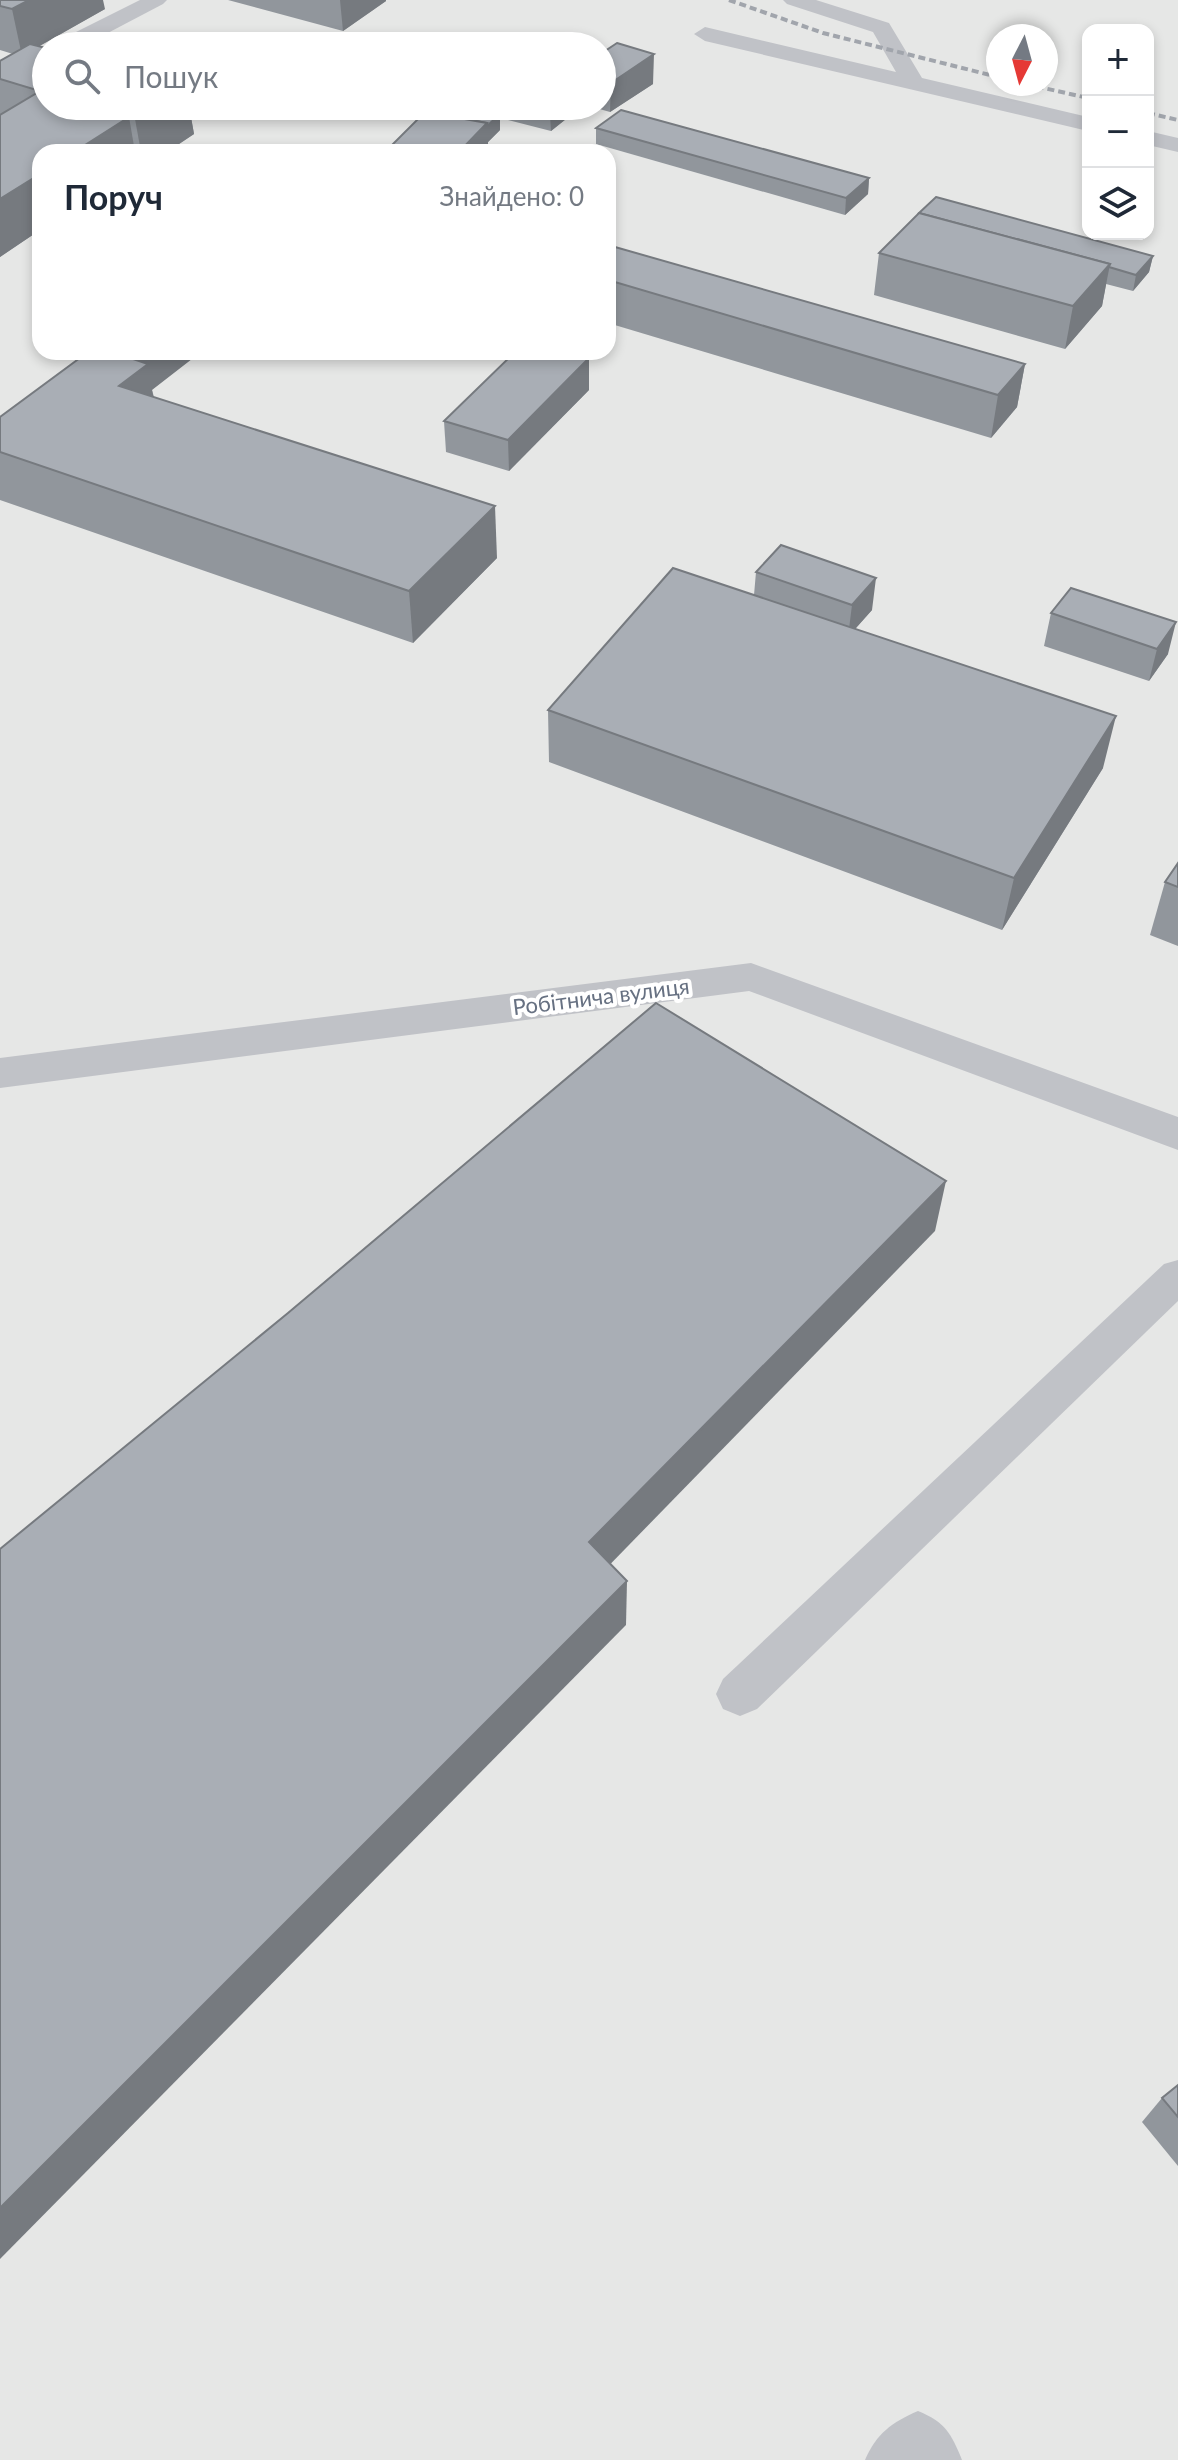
<!DOCTYPE html>
<html lang="uk">
<meta charset="utf-8">
<style>
body{margin:0;font-family:Lato,sans-serif;background:#f6f6f7;color:#1f2937}
.controls{position:absolute;right:24px;top:24px;display:grid;overflow:hidden;border-radius:16px;box-shadow:0 4px 12px #0003}
.controls button{width:72px;height:72px;display:grid;place-items:center;padding:0;border:0;border-bottom:2px solid #e0e1e3;background:#fff;color:#1f2937;font:40px sans-serif}
.compass{position:absolute;left:986px;top:24px;width:72px;height:72px;border-radius:50%;background:#fff;box-shadow:0 4px 12px #0003;rotate:186deg}
.list{margin:0;padding:0;list-style:none}
h2{display:flex;justify-content:space-between;align-items:center;height:104px;margin:0;padding:0 32px;font-size:34px}
h2 small{font-size:26px;font-weight:400;color:#747a83}
.icon{flex:none;width:44px;height:44px;fill:none;stroke:currentColor;stroke-width:2;stroke-linecap:round;stroke-linejoin:round}
.map{position:relative;flex:none;width:1178px;height:2460px;overflow:hidden}
.search{position:absolute;background:#fff;box-shadow:0 4px 12px #0003;left:32px;top:32px;width:584px;height:88px;display:flex;align-items:center;gap:20px;box-sizing:border-box;padding:0 28px;border-radius:44px;color:#747a83;font-size:30px}
.panel{position:absolute;background:#fff;box-shadow:0 4px 12px #0003;left:32px;top:144px;width:584px;height:216px;border-radius:24px}
.map>svg:first-child{display:block}
</style>
<div class="map">
<svg width="1178" height="2460" viewBox="0 0 1178 2460">
<rect width="100%" height="100%" fill="#f5f6f3"/>
<path fill="#e6e7e6" fill-rule="evenodd" d="M0,0H1178V2460H0ZM1088,30H1148V234H1088ZM998,36H1046V84H998ZM46,46H602V106H46ZM40,152H608V352H40Z"/>
<g fill="none" stroke-linecap="round" stroke-linejoin="round">
<g fill="#c0c2c7" fill-rule="evenodd">
<path d="M140,0H167L163,4L83,46H55L58,41Z"/>
<path d="M783,0H816L889,23L922,78L1088,117V131L705,41L694,34L705,27L896,72L873,32L787,4Z"/>
<path d="M1148,131L1178,138V152L1148,145Z"/>
<path d="M1178,1260V1301L757,1709L740,1716L723,1709L716,1694L723,1679L1164,1264Z"/>
<path d="M918,2411C945,2422 951,2433 962,2460H865C876,2434 892,2422 918,2411Z"/>
</g>
<path fill="#c0c2c7" fill-rule="evenodd" d="M751,963L1178,1117V1150L749,991L0,1088V1058Z"/>
<g stroke="#a1a5ac" stroke-width="4" stroke-dasharray="7 4" stroke-linecap="butt">
<path d="M729,0L823,33L998,77"/>
<path d="M1026,84L1088,98"/>
<path d="M1148,113L1178,120"/>
</g>
</g>
<g fill="#91969c">
<path d="M0,0L105,9L39,46L189,106L194,134L167,152H40V230L0,257V61L13,54L0,50Z"/>
<path d="M228,0H386V1L343,31Z"/>
<path d="M602,53L653,84L610,112L589,106H602Z"/>
<path d="M499,106H571V115L551,131L500,118V130L488,142L438,114H499Z"/>
<path d="M596,128L869,178L868,194L845,215L596,144Z"/>
<path d="M608,245L1025,364L1017,407L991,438L608,323Z"/>
<path d="M879,253L1153,256L1149,272L1133,291L1106,284L1102,306L1065,349L874,295Z"/>
<path d="M152,390L154,397L497,558L413,643L0,500V417Z"/>
<path d="M589,390L509,471L446,452L444,421Z"/>
<path d="M756,572L872,610L855,629L1103,768L1002,930L549,762L548,710L754,595Z"/>
<path d="M1071,588L1168,654L1149,681L1044,646L1051,613Z"/>
<path d="M1178,863V946L1150,935L1165,882Z"/>
<path d="M1178,2085V2166L1142,2122L1162,2098Z"/>
</g>
<g fill="#767a7f">
<path d="M29,0H103L105,9L22,56L12,9Z"/>
<path d="M340,0H386V1L343,31Z"/>
<path d="M654,54L653,84L610,112L611,83Z"/>
<path d="M155,106H189L194,134L167,152H141L135,119Z"/>
<path d="M562,106H571V115L551,131L550,115Z"/>
<path d="M500,114V130L488,142V152H459L487,123Z"/>
<path d="M129,117L135,152H74Z"/>
<path d="M40,174V230L0,257V199Z"/>
<path d="M869,178L868,194L845,215L846,198Z"/>
<path d="M1153,256L1149,272L1133,291L1136,275Z"/>
<path d="M1110,264L1102,306L1065,349L1073,306Z"/>
<path d="M126,352H201L152,390L157,415L119,386L121,355Z"/>
<path d="M589,358V390L509,471L508,440Z"/>
<path d="M1025,364L1017,407L991,438L998,395Z"/>
<path d="M495,506L497,558L413,643L409,591Z"/>
<path d="M876,578L872,610L848,637L852,605Z"/>
<path d="M1176,622L1168,654L1149,681L1157,649Z"/>
<path d="M1116,716L1103,768L1002,930L1014,878Z"/>
<path d="M946,1181L935,1231L589,1586V1542Z"/>
<path d="M627,1581L626,1625L0,2259V2208Z"/>
</g>
<g fill="#a9aeb5" stroke="#767a7f" stroke-width="2">
<path d="M0,0H29L12,9L0,6Z"/>
<path d="M617,43L654,54L611,83L602,80V53Z"/>
<path d="M30,44L46,48V106H155L135,119L129,117L74,152H40V174L0,199V115L40,91L0,79V61Z"/>
<path d="M446,106H459L500,114L487,126V123L438,114Z"/>
<path d="M513,106H562L550,115Z"/>
<path d="M621,110L869,178L846,198L596,128Z"/>
<path d="M425,112L487,123L459,152H385Z"/>
<path d="M936,197L1153,256L1136,275L1109,267L1110,264L919,213Z"/>
<path d="M919,213L1110,264L1073,306L879,253Z"/>
<path d="M608,245L1025,364L998,395L608,280Z"/>
<path d="M88,352H126L121,355L148,364L119,386L495,506L409,591L0,452V417Z"/>
<path d="M515,352H566L589,358L508,440L444,421Z"/>
<path d="M781,545L876,578L852,605L756,572Z"/>
<path d="M673,568L1116,716L1014,878L548,710Z"/>
<path d="M1071,588L1176,622L1157,649L1051,613Z"/>
<path d="M1178,863V887L1165,882Z"/>
<path d="M656,1003L946,1181L589,1542L627,1581L0,2208V1549L288,1313Z"/>
<path d="M1178,2085V2117L1162,2098Z"/>
</g>
<g text-anchor="middle" dominant-baseline="central" stroke-width="8" stroke-linejoin="round" paint-order="stroke">
<g font-size="22" fill="#677182" stroke="#fff">
<text transform="translate(601 996) rotate(-7)">Робітнича вулиця</text>
</g>
</g>
</svg>
<div class="controls">
<button>+</button>
<button>−</button>
<button><svg class="icon" aria-label="layers" viewBox="0 0 24 24"><path d="M12 4l9 5-9 5-9-5zM3 14l9 5 9-5"/></svg></button>
</div>
<svg class="compass" viewBox="-18 -18 36 36"><path d="M0-13l5 13h-10z" fill="#e53935"/><path d="M0 13l5-13h-10z" fill="#747a83"/></svg>
<div class="search"><svg class="icon" aria-label="search" viewBox="0 0 24 24"><circle cx="10" cy="10" r="6"/><path d="M15 15l6 6"/></svg>Пошук</div>
<section class="panel">
<h2>Поруч<small>Знайдено: 0</small></h2>
<ul class="list">
</ul>
</section>
</div>
